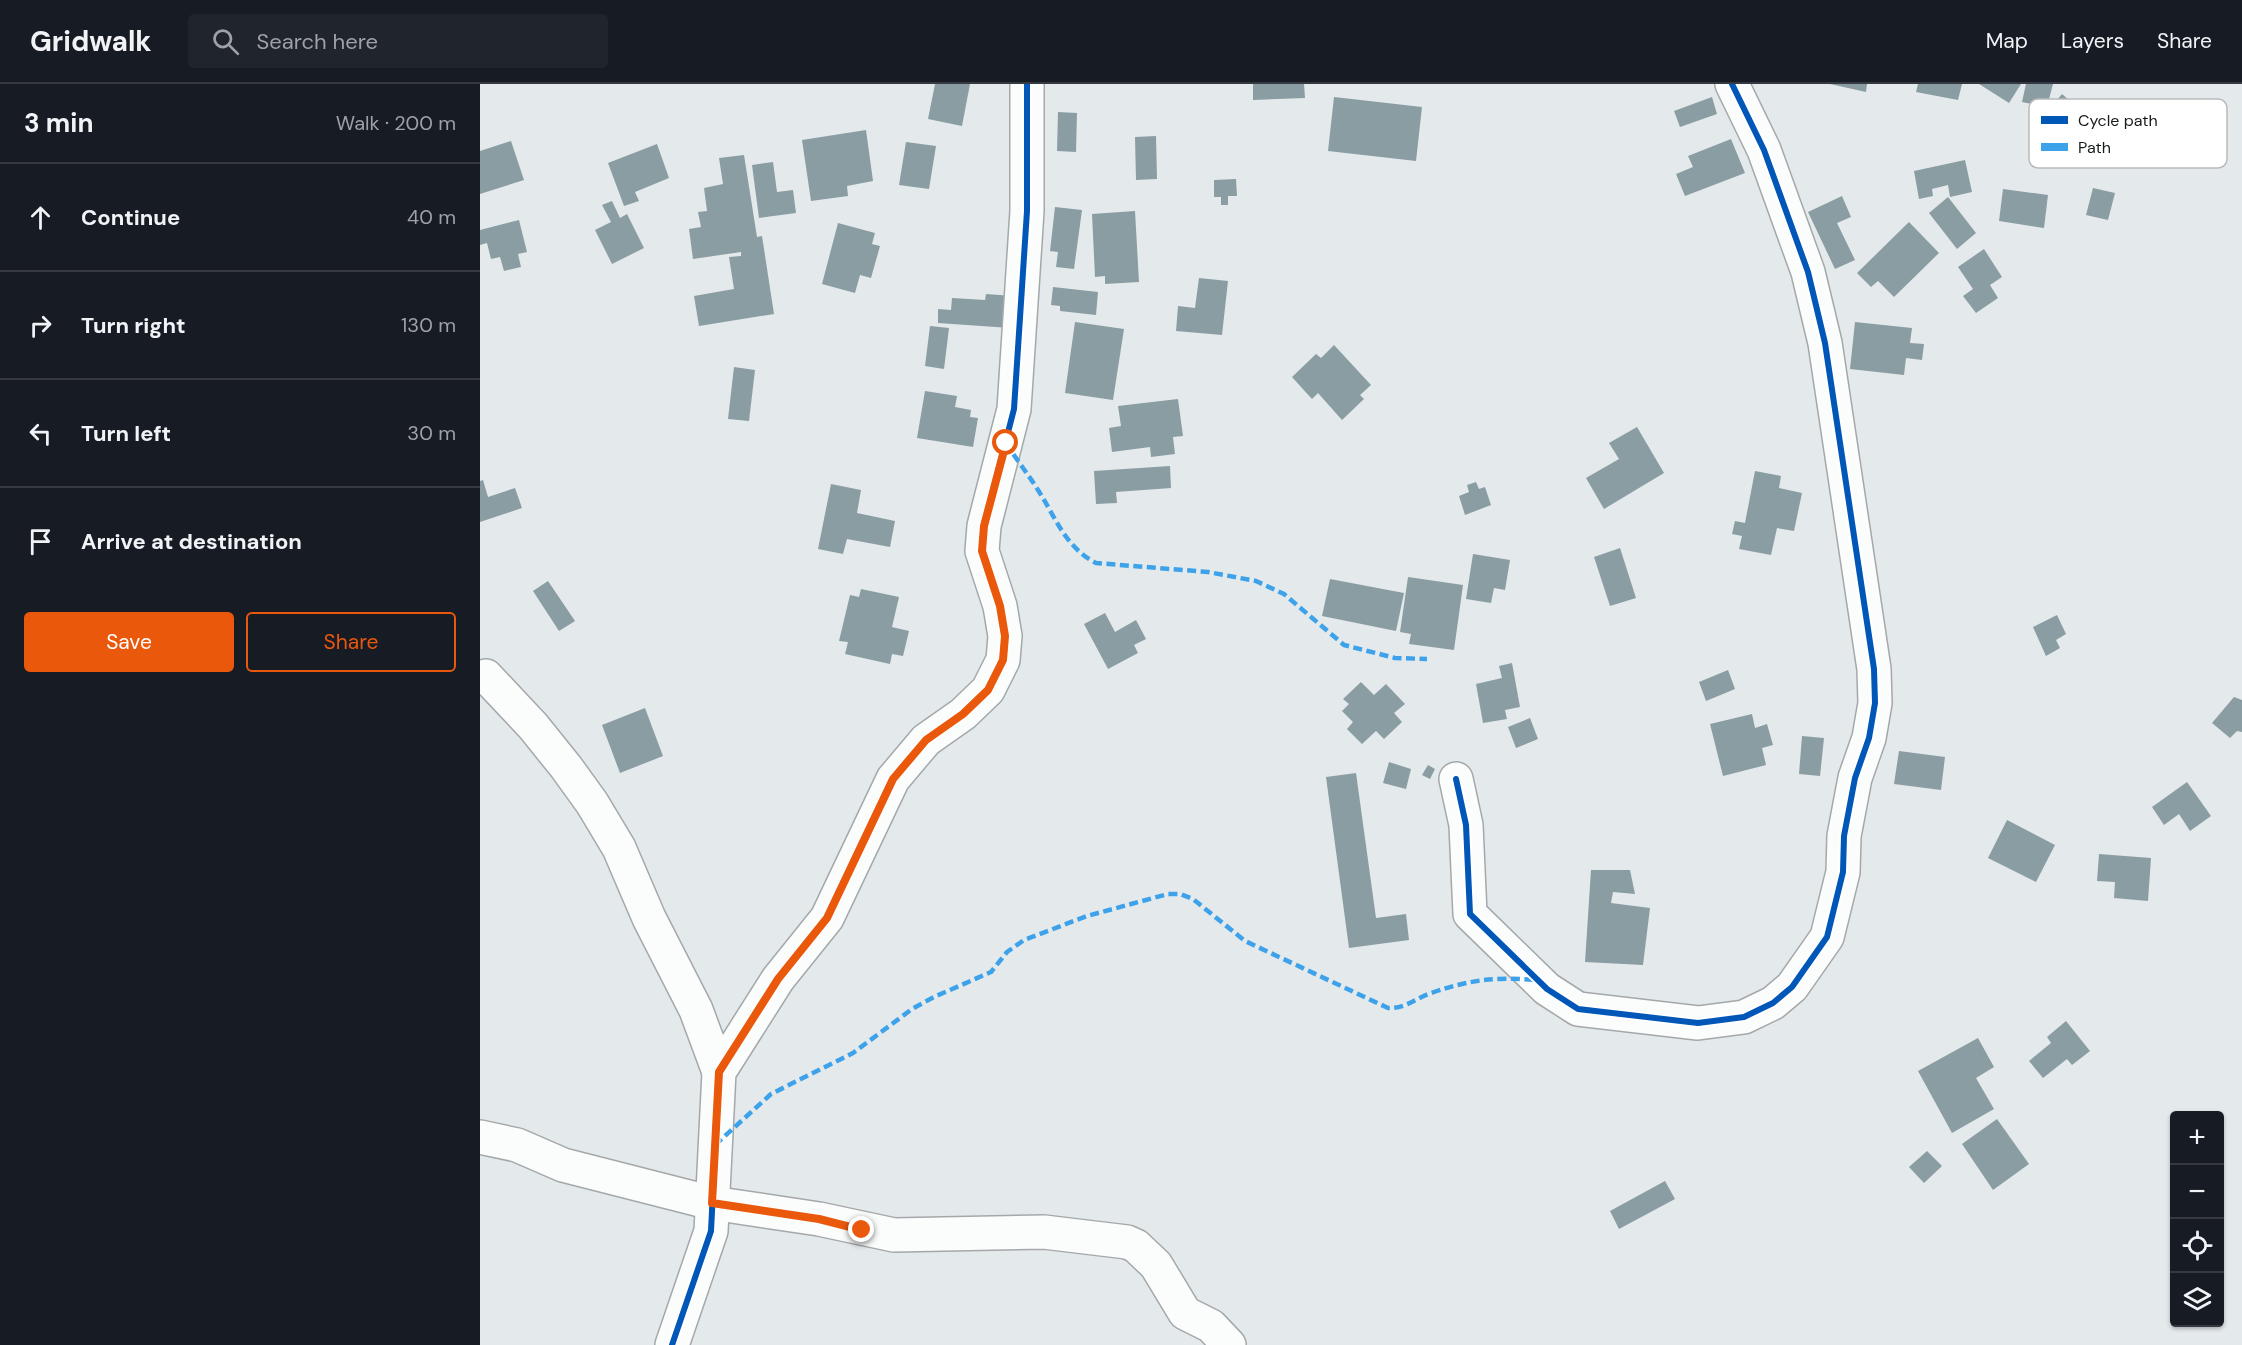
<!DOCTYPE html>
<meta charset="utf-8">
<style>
body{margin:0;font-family:"DM Sans",sans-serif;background:#20242c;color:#f1f3f6}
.controls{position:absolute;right:18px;bottom:18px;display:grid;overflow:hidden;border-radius:6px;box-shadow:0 2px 4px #0004}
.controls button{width:54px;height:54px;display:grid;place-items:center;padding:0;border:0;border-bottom:2px solid #363941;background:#171b24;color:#f1f3f6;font:30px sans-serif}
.stop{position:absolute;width:18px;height:18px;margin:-14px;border:4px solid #ea580c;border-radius:50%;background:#fff}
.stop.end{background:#ea580c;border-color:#fff;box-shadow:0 2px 6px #0008}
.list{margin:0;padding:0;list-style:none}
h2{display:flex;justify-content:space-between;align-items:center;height:78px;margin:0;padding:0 24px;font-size:26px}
h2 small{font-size:20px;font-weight:400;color:#9ea1a6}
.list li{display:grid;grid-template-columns:39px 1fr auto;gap:18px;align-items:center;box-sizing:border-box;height:108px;padding:0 24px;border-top:2px solid #363941}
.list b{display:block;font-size:22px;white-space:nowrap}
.list em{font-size:20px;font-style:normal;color:#9ea1a6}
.actions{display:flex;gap:12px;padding:18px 24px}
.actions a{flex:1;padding:14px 0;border:2px solid #ea580c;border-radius:6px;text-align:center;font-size:21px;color:#ea580c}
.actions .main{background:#ea580c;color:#fff}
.icon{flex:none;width:33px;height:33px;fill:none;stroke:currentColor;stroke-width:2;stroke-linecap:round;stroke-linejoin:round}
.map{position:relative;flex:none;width:1762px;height:1261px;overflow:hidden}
header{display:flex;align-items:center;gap:36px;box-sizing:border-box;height:84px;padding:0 30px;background:#171b24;border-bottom:2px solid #363941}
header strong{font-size:28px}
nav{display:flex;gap:33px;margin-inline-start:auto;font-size:21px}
.search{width:420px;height:54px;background:#20242c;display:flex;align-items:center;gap:15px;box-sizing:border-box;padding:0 21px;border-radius:6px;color:#9ea1a6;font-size:22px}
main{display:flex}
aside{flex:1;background:#171b24}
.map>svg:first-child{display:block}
</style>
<header>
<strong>Gridwalk</strong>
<div class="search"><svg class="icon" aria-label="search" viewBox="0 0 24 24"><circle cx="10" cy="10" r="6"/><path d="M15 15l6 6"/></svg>Search here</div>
<nav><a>Map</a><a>Layers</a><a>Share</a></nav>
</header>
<main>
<aside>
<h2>3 min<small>Walk · 200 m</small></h2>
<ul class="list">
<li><svg class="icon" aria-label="ahead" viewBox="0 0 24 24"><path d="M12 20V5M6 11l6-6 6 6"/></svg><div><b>Continue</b></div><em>40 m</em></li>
<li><svg class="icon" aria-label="right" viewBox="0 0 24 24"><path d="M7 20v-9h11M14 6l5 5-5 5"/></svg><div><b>Turn right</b></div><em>130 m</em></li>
<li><svg class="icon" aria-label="left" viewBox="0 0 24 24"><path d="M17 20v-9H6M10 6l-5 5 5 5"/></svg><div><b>Turn left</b></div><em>30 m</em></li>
<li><svg class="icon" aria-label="arrive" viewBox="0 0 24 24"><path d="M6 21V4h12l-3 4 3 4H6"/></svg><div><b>Arrive at destination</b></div></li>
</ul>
<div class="actions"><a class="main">Save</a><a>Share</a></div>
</aside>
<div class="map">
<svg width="1762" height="1261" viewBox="0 0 1762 1261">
<rect width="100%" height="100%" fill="#e4e9eb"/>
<g fill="#8a9da3">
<path d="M455,0H490L482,42L448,35Z"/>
<path d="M773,0H824L825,14L773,16Z"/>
<path d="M1350,0H1387L1386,8Z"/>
<path d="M1438,0H1482L1478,16L1436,8Z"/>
<path d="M1499,0H1541L1529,19Z"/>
<path d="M1546,0H1573L1567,23L1542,18Z"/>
<path d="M1582,10L1616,40L1587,74L1569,57L1584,41L1568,27Z"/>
<path d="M854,13L942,23L936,77L848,67Z"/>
<path d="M1232,13L1237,30L1200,43L1194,27Z"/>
<path d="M578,28L597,29L596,68L577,67Z"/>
<path d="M386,46L393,97L367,102L368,112L331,117L322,56Z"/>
<path d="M676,52L677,95L656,96L655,53Z"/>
<path d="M1251,55L1265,89L1205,112L1196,90L1213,83L1208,72Z"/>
<path d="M31,57L44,96L0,110V67Z"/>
<path d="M426,58L456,62L449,105L419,101Z"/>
<path d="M177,60L189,94L155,108L159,117L144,122L128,79Z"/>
<path d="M264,71L277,153L282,152L294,230L219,242L214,212L254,205L249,173L261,172V168L213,175L209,145L221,143L218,128L227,127L224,104L243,100L239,74Z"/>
<path d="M1485,76L1492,108L1470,113L1468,101L1452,105L1453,112L1439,115L1434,87Z"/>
<path d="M293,78L297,108L313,106L316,129L279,134L272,81Z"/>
<path d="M756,95L757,112H748V121H741V113H734V96Z"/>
<path d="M1613,104L1635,109L1628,136L1606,131Z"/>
<path d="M1523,105L1568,111L1564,144L1519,137Z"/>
<path d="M1362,112L1371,133L1357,139L1375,176L1355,185L1328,128Z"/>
<path d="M1468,113L1496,149L1477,165L1449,129Z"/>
<path d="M132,117L140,134L147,130L164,164L132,180L115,146L131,138L122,121Z"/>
<path d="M575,123L602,126L594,185L576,183L578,168L570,167Z"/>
<path d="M655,127L659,198L625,200V192L615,193L612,130Z"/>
<path d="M39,136L47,168L38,170L41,183L24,187L20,173L11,175L7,159L0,161V146Z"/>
<path d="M1429,138L1459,169L1414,213L1398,197L1391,203L1377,189Z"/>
<path d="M358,139L395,149L392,160L400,162L391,194L380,191L375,209L342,200Z"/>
<path d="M1504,165L1522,193L1510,201L1518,214L1496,229L1483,212L1493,205L1478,183Z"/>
<path d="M719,194L748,197L742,251L696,247L698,222L715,224Z"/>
<path d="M573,203L618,208L616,231L580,227V222L571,221Z"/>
<path d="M506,210L533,212L530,244L458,239V225L471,226L472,214L505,216Z"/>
<path d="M595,238L644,245L633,316L585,309Z"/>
<path d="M1375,238L1432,244L1430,259L1444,260L1442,276L1426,274L1424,291L1370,285Z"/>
<path d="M450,242L469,244L464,285L445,282Z"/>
<path d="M854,261L891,301L880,311L884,315L862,336L838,309L832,315L812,293L836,270L841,274Z"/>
<path d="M254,283L275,286L269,337L248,335Z"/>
<path d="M445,307L477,312L475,323L491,326L490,333L498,334L493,363L437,354Z"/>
<path d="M698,315L703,352L693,353L695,370L671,373L670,363L632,368L629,344L641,342L638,322Z"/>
<path d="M1157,343L1184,389L1124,425L1106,394L1139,375L1129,359Z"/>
<path d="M690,382L691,404L636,408L637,419L616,420L614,387Z"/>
<path d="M1275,387L1301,392L1299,404L1322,409L1314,447L1297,444L1291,471L1259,465L1262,452L1252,450L1255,437L1265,439Z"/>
<path d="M3,396L8,413L35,404L42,424L0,438V397Z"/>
<path d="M996,398L999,405L1005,403L1011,421L985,431L979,412L989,408L987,401Z"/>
<path d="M351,400L381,406L377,429L415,437L410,463L367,455L363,470L338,465Z"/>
<path d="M1140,464L1156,514L1130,522L1114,473Z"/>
<path d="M993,470L1030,476L1025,506L1014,504L1011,519L986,515Z"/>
<path d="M928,493L983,501L974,566L929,560L931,550L920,548Z"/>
<path d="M850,495L924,509L916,547L842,532Z"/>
<path d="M68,497L95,537L79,547L53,507Z"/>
<path d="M381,505L419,513L412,543L429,547L423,572L412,570L410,580L365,570L368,558L359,557L370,511L379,513Z"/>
<path d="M625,529L635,548L656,536L666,555L654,561L658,569L628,585L604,540Z"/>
<path d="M1577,531L1586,550L1576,556L1580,564L1566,572L1553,543Z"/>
<path d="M1032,579L1040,623L1025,626L1027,635L1003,639L996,600L1022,594L1019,582Z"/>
<path d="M1248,586L1255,605L1226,617L1219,598Z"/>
<path d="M881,598L894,611L906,600L925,620L914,629L922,638L904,655L896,647L882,660L867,645L873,638L862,627L869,620L863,615Z"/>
<path d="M1754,613L1762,616V648L1757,647L1750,654L1732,639Z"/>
<path d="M165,624L183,672L140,689L122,641Z"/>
<path d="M1272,630L1275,644L1287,640L1293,661L1282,664L1286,681L1243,692L1230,640Z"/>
<path d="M1050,634L1058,655L1036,664L1028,643Z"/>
<path d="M1322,652L1344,654L1340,692L1319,690Z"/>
<path d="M1419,667L1465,673L1461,706L1414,700Z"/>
<path d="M909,678L931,685L926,705L903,699Z"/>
<path d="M948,681L955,685L950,695L942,691Z"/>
<path d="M876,689L896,834L926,830L929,856L869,864L846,693Z"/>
<path d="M1707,698L1731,732L1710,747L1699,730L1684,741L1672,723Z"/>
<path d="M1527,736L1575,761L1556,798L1508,774Z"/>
<path d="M1619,770L1671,774L1668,817L1634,814L1635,798L1617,797Z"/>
<path d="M1111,786H1150L1155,810L1133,808L1131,819L1170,824L1163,881L1105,878Z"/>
<path d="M1586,937L1610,967L1592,981L1587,975L1563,994L1549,977L1571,959L1567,953Z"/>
<path d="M1498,954L1514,983L1496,994L1514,1025L1472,1049L1438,987Z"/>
<path d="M1517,1035L1549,1080L1513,1106L1482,1060Z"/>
<path d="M1447,1067L1462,1082L1444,1099L1429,1083Z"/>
<path d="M1185,1097L1195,1115L1139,1145L1130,1127Z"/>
</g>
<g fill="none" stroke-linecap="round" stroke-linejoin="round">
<defs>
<g id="minor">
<path d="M6,592L53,642L86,683L112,719L139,764L169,834L216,926L239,988"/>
<path d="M976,695L986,741L990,830L1067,905L1098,925L1218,939L1264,933L1293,919L1312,903L1347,853L1363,788L1364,752L1375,694L1389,654L1395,619L1394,585L1345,259L1328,188L1284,66L1252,0"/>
<path d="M0,1053L37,1061L83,1081L232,1119L339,1135L414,1151L564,1148L647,1158L656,1162L676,1181L705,1229L731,1242L749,1261"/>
<path d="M192,1261L231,1147L239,988L298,895L347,834L413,695L446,656L483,630L508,606L523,576L525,552L520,522L502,467L504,442L534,325L547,127V0"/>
</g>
</defs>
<use href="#minor" stroke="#a4a8aa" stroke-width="36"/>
<use href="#minor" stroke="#fbfcfc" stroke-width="33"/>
<g stroke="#3da2ea" stroke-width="4.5" stroke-dasharray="9 4.5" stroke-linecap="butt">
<path d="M526,359C536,375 548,390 558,406C576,434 585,463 616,479L728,488L776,497L804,510L864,561L915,574L947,575"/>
<path d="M235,1061L291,1010L373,969L432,925L454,913L511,888L527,868L544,856L607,832L688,810H700L713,815L765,857L908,924C925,925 936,914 951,909C992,895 1015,893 1057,896"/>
</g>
<defs>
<g id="cycleway">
<path d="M976,695L986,741L990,830L1067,905L1098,925L1218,939L1264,933L1293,919L1312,903L1347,853L1363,788L1364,752L1375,694L1389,654L1395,619L1394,585L1345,259L1328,188L1284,66L1252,0"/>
<path d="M192,1261L231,1147L239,988L298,895L347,834L413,695L446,656L483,630L508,606L523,576L525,552L520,522L502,467L504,442L534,325L547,127V0"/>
</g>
</defs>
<use href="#cycleway" stroke="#fff" stroke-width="10"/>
<use href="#cycleway" stroke="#0057b8" stroke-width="6"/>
</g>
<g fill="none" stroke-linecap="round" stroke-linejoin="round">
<path stroke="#ea580c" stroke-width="8" d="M382,1146L339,1135L232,1119L239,988L298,895L347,834L413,695L446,656L483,630L508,606L523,576L525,552L520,522L502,467L504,442L526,359"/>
</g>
<rect x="1549" y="15" width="198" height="69" rx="9" fill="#fff" stroke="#b9babb" stroke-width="1.5"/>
<rect x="1561" y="32" width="27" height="8" fill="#0057b8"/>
<rect x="1561" y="59" width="27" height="8" fill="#3da2ea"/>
<g font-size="16" fill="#171a1b">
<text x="1598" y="42">Cycle path</text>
<text x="1598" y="69">Path</text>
</g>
</svg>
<div class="controls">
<button>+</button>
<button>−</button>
<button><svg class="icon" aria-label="locate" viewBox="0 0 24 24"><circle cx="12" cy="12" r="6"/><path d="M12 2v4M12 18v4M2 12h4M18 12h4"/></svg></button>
<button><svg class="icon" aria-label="layers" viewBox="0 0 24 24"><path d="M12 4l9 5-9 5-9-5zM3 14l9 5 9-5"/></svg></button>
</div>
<div class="stop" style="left:526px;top:359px"></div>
<div class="stop end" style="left:382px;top:1146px"></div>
</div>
</main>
